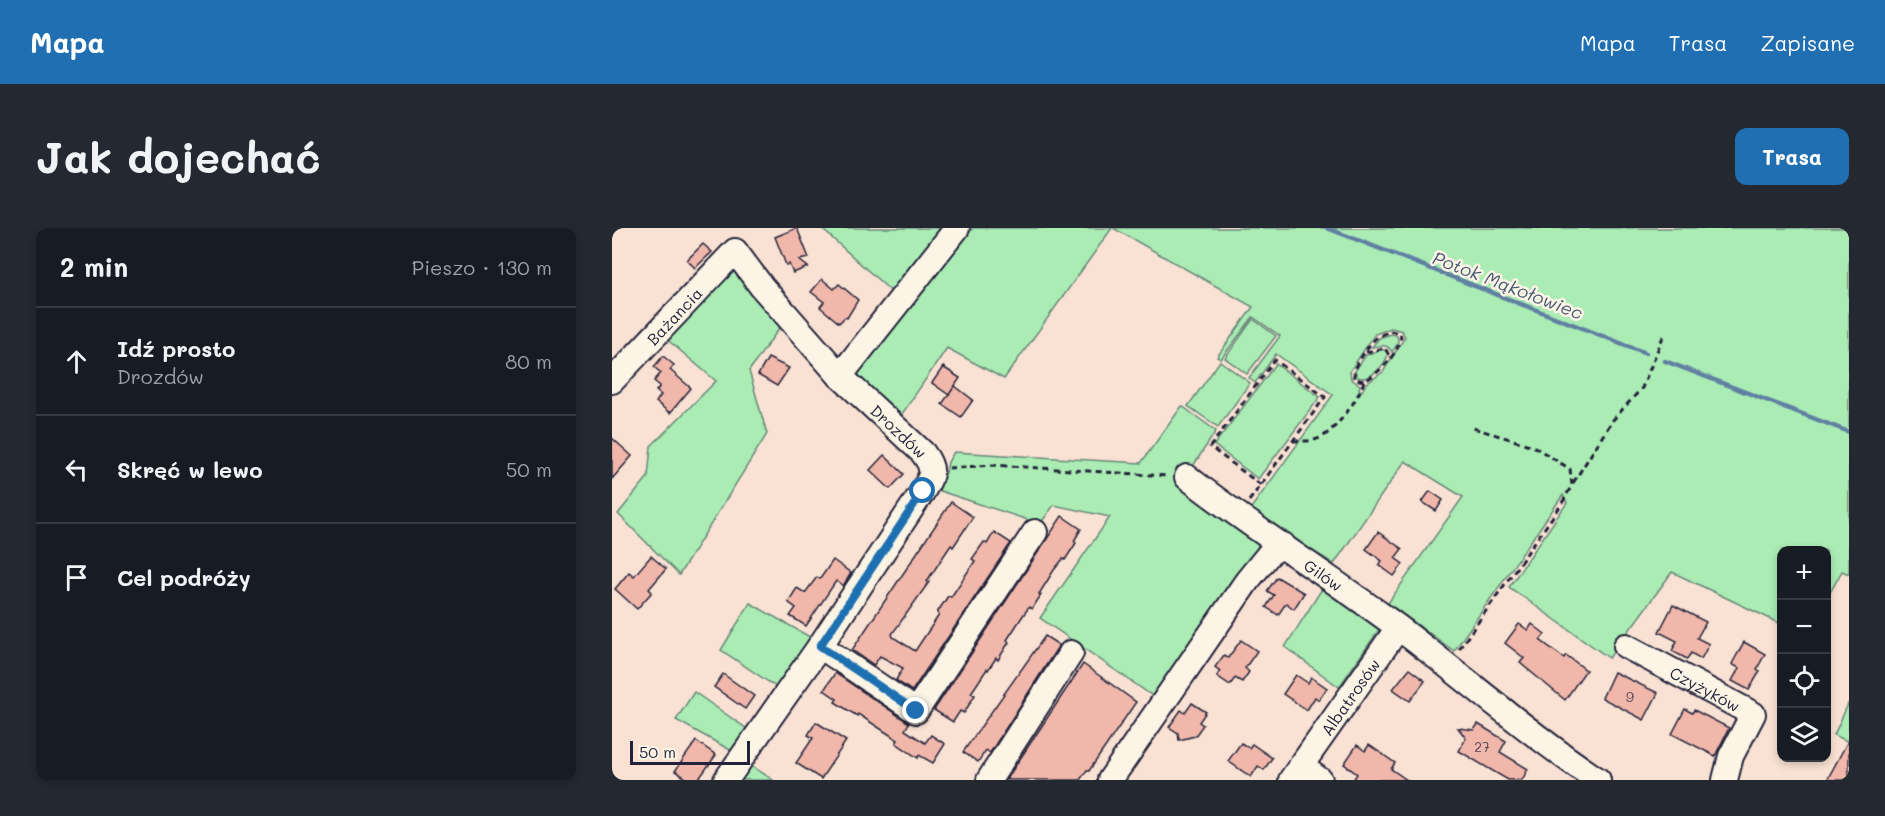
<!DOCTYPE html>
<html lang="pl">
<meta charset="utf-8">
<style>
body{margin:0;font-family:Mali,sans-serif;background:#242831;color:#f1f3f6}
.controls{position:absolute;right:18px;bottom:18px;display:grid;overflow:hidden;border-radius:12px;box-shadow:0 3px 9px #0003}
.controls button{width:54px;height:54px;display:grid;place-items:center;padding:0;border:0;border-bottom:2px solid #363941;background:#171b24;color:#f1f3f6;font:30px sans-serif}
.scale{position:absolute;left:18px;bottom:15px;width:120px;box-sizing:border-box;padding-left:6px;border:3px solid #22223b;border-top:0;font-size:16px;line-height:21px;white-space:nowrap;color:#22223b;-webkit-text-stroke:4px #fcf5e5;paint-order:stroke}
.stop{position:absolute;width:18px;height:18px;margin:-14px;border:4px solid #1f6fb2;border-radius:50%;background:#fff}
.stop.end{background:#1f6fb2;border-color:#fff;box-shadow:0 2px 6px #0008}
.list{margin:0;padding:0;list-style:none}
h2{display:flex;justify-content:space-between;align-items:center;height:78px;margin:0;padding:0 24px;font-size:26px}
h2 small{font-size:20px;font-weight:400;color:#9ea1a6}
.list li{display:grid;grid-template-columns:39px 1fr auto;gap:18px;align-items:center;box-sizing:border-box;height:108px;padding:0 24px;border-top:2px solid #363941}
.list b{display:block;font-size:22px;white-space:nowrap}
.list p{margin:0;font-size:20px;white-space:nowrap;color:#9ea1a6}
.list em{font-size:20px;font-style:normal;color:#9ea1a6}
.icon{flex:none;width:33px;height:33px;fill:none;stroke:currentColor;stroke-width:2;stroke-linecap:round;stroke-linejoin:round}
.map{position:relative;flex:none;width:1237px;height:552px;overflow:hidden;border-radius:12px}
header{display:flex;align-items:center;gap:36px;box-sizing:border-box;height:84px;padding:0 30px;background:#1f6fb2;color:#fff}
header strong{font-size:28px}
nav{display:flex;gap:33px;margin-inline-start:auto;font-size:21px}
.intro{display:flex;align-items:center;justify-content:space-between;box-sizing:border-box;height:144px;padding:0 36px}
h1{margin:0;font-size:42px}
.button{padding:15px 27px;border-radius:12px;background:#1f6fb2;color:#fff;font-size:21px;font-weight:700}
main{display:flex;gap:36px;padding:0 36px}
aside{flex:1;background:#171b24;border-radius:12px;box-shadow:0 3px 9px #0003}
.map>svg:first-child{display:block}
</style>
<header>
<strong>Mapa</strong>
<nav><a>Mapa</a><a>Trasa</a><a>Zapisane</a></nav>
</header>
<div class="intro"><h1>Jak dojechać</h1><a class="button">Trasa</a></div>
<main>
<aside>
<h2>2 min<small>Pieszo · 130 m</small></h2>
<ul class="list">
<li><svg class="icon" aria-label="ahead" viewBox="0 0 24 24"><path d="M12 20V5M6 11l6-6 6 6"/></svg><div><b>Idź prosto</b><p>Drozdów</p></div><em>80 m</em></li>
<li><svg class="icon" aria-label="left" viewBox="0 0 24 24"><path d="M17 20v-9H6M10 6l-5 5 5 5"/></svg><div><b>Skręć w lewo</b></div><em>50 m</em></li>
<li><svg class="icon" aria-label="arrive" viewBox="0 0 24 24"><path d="M6 21V4h12l-3 4 3 4H6"/></svg><div><b>Cel podróży</b></div></li>
</ul>
</aside>
<div class="map">
<svg width="1237" height="552" viewBox="0 0 1237 552">
<rect width="100%" height="100%" fill="#f9e2d3"/>
<filter id="ink" filterUnits="userSpaceOnUse"><feTurbulence type="fractalNoise" baseFrequency=".0167" numOctaves="2"/><feDisplacementMap in="SourceGraphic" scale="12" xChannelSelector="R" yChannelSelector="G"/><feConvolveMatrix kernelMatrix="1 2 1 2 8 2 1 2 1" color-interpolation-filters="sRGB"/></filter>
<g filter="url(#ink)">
<g fill="#aaecb4" stroke="#668778" stroke-width="1.5" fill-rule="evenodd">
<path d="M209,0H334L283,67Z"/>
<path d="M361,0H500L392,151L335,120L288,189L243,151V137L299,77Z"/>
<path d="M501,0H1237V346L1230,343L1215,370L1214,322H1170L1169,396L1060,344L997,430L897,359L955,275L951,267L842,423L776,375L851,269L793,233L722,336L637,283L721,167L664,126L643,155L637,150L668,108L641,89L609,131L605,129L641,79ZM779,100L790,103L793,109L771,144L754,156L750,163L747,161L748,157L739,151L738,143L763,106Z"/>
<path d="M120,38L171,95L137,143L155,206L67,347L6,286L36,249L39,218L104,153L51,108Z"/>
<path d="M641,91L664,108L635,146L613,130Z"/>
<path d="M779,106L784,107C789,113 784,118 780,124C775,115 769,118 760,119L767,110Z"/>
<path d="M767,122H773L776,126C773,138 757,154 745,149L743,143L754,127Z"/>
<path d="M608,133L638,155L606,199L576,178Z"/>
<path d="M664,136L708,169L646,251L602,217Z"/>
<path d="M570,178L604,203L579,241L654,313L542,469L428,390L498,289L442,277L428,296L322,261L334,245L336,234L342,224L529,235Z"/>
<path d="M713,356L771,396L727,459L673,419Z"/>
<path d="M138,375L198,409L167,461L109,422Z"/>
<path d="M82,464L138,503L120,523L64,492Z"/>
<path d="M1237,474V514L1222,507Z"/>
<path d="M140,538L161,552H129Z"/>
</g>
<g fill="none" stroke-linecap="round" stroke-linejoin="round">
<g stroke="#6080a2" stroke-width="4.5">
<path d="M715,0L1034,125"/>
<path d="M1053,133L1237,204"/>
</g>
</g>
<g fill="#f1b7aa" stroke="#22223b" stroke-width="1.5">
<path d="M185,0L197,30L187,32L196,39L181,45L177,36L174,37L163,9Z"/>
<path d="M91,16L100,24L83,40L75,32Z"/>
<path d="M210,51L222,61L227,56L246,72L235,90L233,89L227,95L208,79L212,74L199,64Z"/>
<path d="M51,128L62,137L58,142L79,160L58,185L44,174L49,167L44,163L48,158L42,153L49,145L42,139Z"/>
<path d="M156,130L177,140L165,158L146,147Z"/>
<path d="M331,139L348,150L337,167L320,155Z"/>
<path d="M343,158L361,172L349,189L330,176Z"/>
<path d="M0,210L20,228L0,251Z"/>
<path d="M272,227L292,246L278,261L258,242Z"/>
<path d="M818,263L831,272L824,283L810,274Z"/>
<path d="M339,274L361,289L341,319L339,317L315,353L317,354L280,406L281,409L303,423L327,387L325,385L336,368L339,369L363,333L360,331L372,314L375,316L382,304L399,315L300,463L284,452L291,440L268,428L262,437L240,422Z"/>
<path d="M450,288L469,301L462,313L464,315L453,332L451,331L442,342L427,366L429,367L420,381L417,379L410,389L395,412L397,414L386,432L384,430L376,442L375,441L359,465L363,467L352,485L348,483L341,494L322,482Z"/>
<path d="M766,304L790,321L783,330L791,336L782,348L767,337L770,333L754,321Z"/>
<path d="M39,328L54,341L37,361L40,364L25,381L3,361L17,344L22,348Z"/>
<path d="M221,332L239,345L231,358L224,353L194,398L178,388L184,380L176,374L185,360L193,365L205,349L208,351Z"/>
<path d="M665,349L692,365L682,381L674,375L666,387L654,379L662,367L655,363Z"/>
<path d="M1061,377L1094,394L1085,410L1097,416L1089,431L1079,425L1075,431L1060,423L1065,413L1047,404Z"/>
<path d="M907,396L916,402L920,396L933,406L928,412L952,430L954,427L974,442L953,472L908,435L912,430L893,415Z"/>
<path d="M433,408L447,417L378,525L374,522L366,534L351,524Z"/>
<path d="M629,412L645,423L633,440L637,444L630,454L623,450L618,457L605,448L608,443L603,439L612,427L616,430Z"/>
<path d="M1132,414L1153,426L1145,441L1148,443L1137,462L1120,453L1127,440L1120,436Z"/>
<path d="M471,436L524,474L477,543L475,542L468,552H394Z"/>
<path d="M797,441L813,453L798,473L781,461Z"/>
<path d="M1002,444L1046,465L1032,492L990,470Z"/>
<path d="M223,445L297,495L293,502L313,515L319,507L333,516L321,535L307,527L306,530L284,515L286,512L272,503L246,486L245,488L223,474L225,471L212,462Z"/>
<path d="M111,446L142,468L133,481L102,459Z"/>
<path d="M684,447L696,455L699,449L715,460L707,472L703,469L695,482L671,466Z"/>
<path d="M580,475L594,484L587,494L591,497L583,508L567,512L566,505L557,499L569,482L573,485Z"/>
<path d="M1073,481L1080,485L1082,482L1117,500L1103,528L1060,506Z"/>
<path d="M204,494L234,513L209,551L184,535L201,510L196,507Z"/>
<path d="M866,496L894,513L888,524L916,541L910,552H896L847,523L854,510L846,500L862,502Z"/>
<path d="M1237,511V552H1215Z"/>
<path d="M84,513L104,527L86,552H77L63,543Z"/>
<path d="M629,515L637,520L640,516L660,530L652,542L646,538L639,549L616,533Z"/>
<path d="M745,517L753,523L757,517L783,535L779,541L795,552H741L745,546L732,536Z"/>
</g>
<g fill="none" stroke-linecap="round" stroke-linejoin="round">
<defs>
<g id="minor">
<path d="M228,148L345,0"/>
<path id="s1" d="M0,153L123,23L150,59L228,148L311,225C323,241 321,246 311,263L208,418L114,552"/>
<path id="s2" d="M575,249C643,302 717,348 787,400C853,450 917,506 986,552"/>
<path d="M208,418L304,483L423,304"/>
<path id="s3" d="M1014,418L1141,486L1119,528L1113,552"/>
<path d="M689,538L708,552"/>
<path d="M377,552L459,425"/>
<path d="M498,552L635,353L657,326L671,317"/>
<path id="s4" d="M679,552L786,400"/>
</g>
</defs>
<use href="#minor" stroke="#22223b" stroke-width="28"/>
<g stroke="#22223b" stroke-width="3" stroke-dasharray="6 4.5" stroke-linecap="butt">
<path d="M778,103L787,105L789,108C788,124 766,147 752,153L742,151C740,140 757,116 765,109C768,107 775,105 778,103Z"/>
<path d="M754,124L773,120L778,129"/>
<path d="M681,213C692,213 704,214 713,207C728,196 747,170 752,153"/>
<path d="M337,240L381,237L555,248"/>
<path d="M961,255L1000,193L1030,160L1053,104"/>
<path d="M637,273L713,169L663,132L598,219L649,257"/>
<path d="M847,421L949,277L960,257L958,241L921,218L858,199"/>
</g>
<use href="#minor" stroke="#fcf5e5" stroke-width="24"/>
</g>
</g>
<g fill="none" stroke-linecap="round" stroke-linejoin="round" filter="url(#ink)">
<path stroke="#1f6fb2" stroke-width="8" d="M304,483L208,418L311,263"/>
</g>
<g text-anchor="middle" dominant-baseline="central" stroke-width="5" stroke-linejoin="round" paint-order="stroke">
<g font-size="14" fill="#564757">
<text x="1018" y="468">9</text>
<text x="870" y="518">27</text>
</g>
<g font-size="16" fill="#22223b" stroke="#fcf5e5">
<text stroke="none"><textPath href="#s1" startOffset="90">Bażancia</textPath></text>
<text stroke="none"><textPath href="#s1" startOffset="423">Drozdów</textPath></text>
<text stroke="none"><textPath href="#s2" startOffset="168">Gilów</textPath></text>
<text stroke="none"><textPath href="#s3" startOffset="90">Czyżyków</textPath></text>
<text stroke="none"><textPath href="#s4" startOffset="102">Albatrosów</textPath></text>
</g>
<g font-size="18" font-style="italic" fill="#465977" stroke="#fcf5e5">
<text transform="translate(896 57) rotate(21)">Potok Mąkołowiec</text>
</g>
</g>
</svg>
<div class="controls">
<button>+</button>
<button>−</button>
<button><svg class="icon" aria-label="locate" viewBox="0 0 24 24"><circle cx="12" cy="12" r="6"/><path d="M12 2v4M12 18v4M2 12h4M18 12h4"/></svg></button>
<button><svg class="icon" aria-label="layers" viewBox="0 0 24 24"><path d="M12 4l9 5-9 5-9-5zM3 14l9 5 9-5"/></svg></button>
</div>
<div class="scale">50 m</div>
<div class="stop" style="left:311px;top:263px"></div>
<div class="stop end" style="left:304px;top:483px"></div>
</div>
</main>
